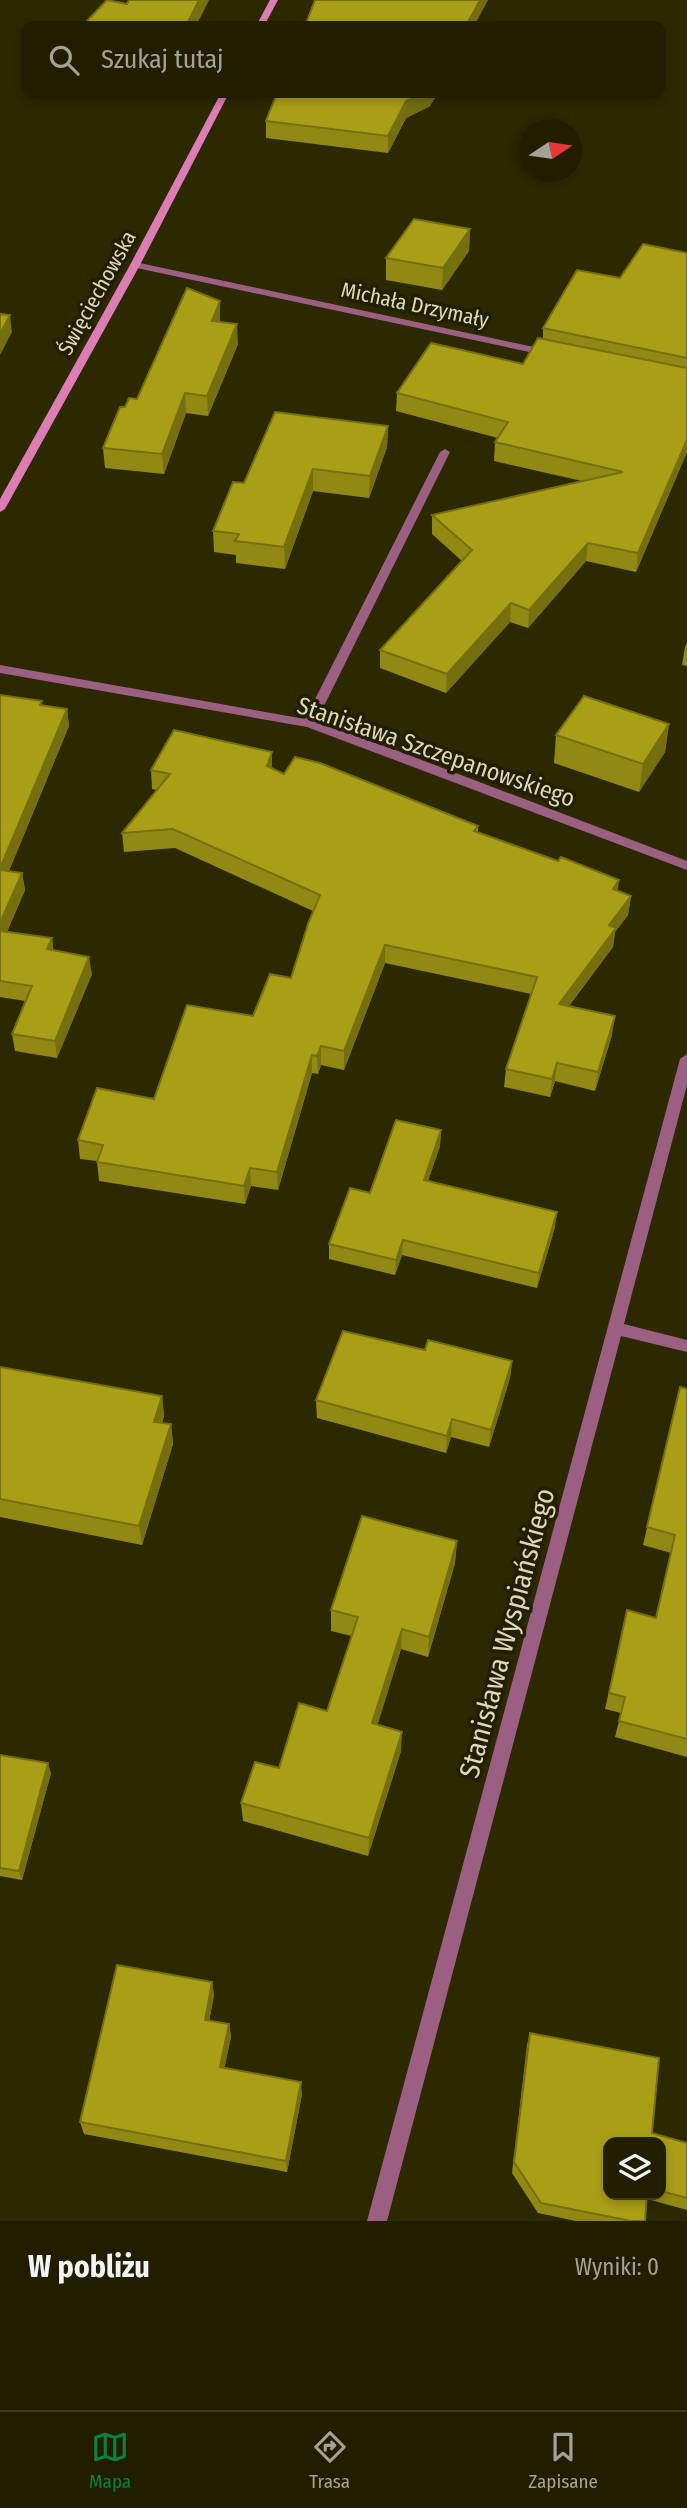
<!DOCTYPE html>
<html lang="pl">
<meta charset="utf-8">
<style>
body{margin:0;font-family:"Fira Sans Condensed",sans-serif;background:#2d2b0f;color:#f1f3f6}
.controls{position:absolute;right:21px;bottom:21px;display:grid;overflow:hidden;border-radius:14px;box-shadow:0 4px 10px #0003}
.controls button{width:63px;height:63px;display:grid;place-items:center;padding:0;border:0;border-bottom:2px solid #3e3c22;background:#211e00;color:#f1f3f6;font:35px sans-serif}
.compass{position:absolute;left:519px;top:119px;width:63px;height:63px;border-radius:50%;background:#211e00;box-shadow:0 4px 10px #0003;rotate:77deg}
.list{margin:0;padding:0;list-style:none}
h2{display:flex;justify-content:space-between;align-items:center;height:91px;margin:0;padding:0 28px;font-size:30px}
h2 small{font-size:23px;font-weight:400;color:#a2a299}
.icon{flex:none;width:38px;height:38px;fill:none;stroke:currentColor;stroke-width:2;stroke-linecap:round;stroke-linejoin:round}
.map{position:relative;flex:none;width:687px;height:2221px;overflow:hidden}
.search{position:absolute;background:#211e00;box-shadow:0 4px 10px #0003;left:21px;right:21px;top:21px;height:77px;display:flex;align-items:center;gap:18px;box-sizing:border-box;padding:0 24px;border-radius:14px;color:#a2a299;font-size:26px}
.sheet{height:189px;background:#211e00}
nav{display:flex;justify-content:space-around;align-items:center;box-sizing:border-box;height:98px;border-top:2px solid #3e3c22;background:#211e00;font-size:19px;color:#a2a299}
nav a{display:grid;justify-items:center;gap:4px}
nav .on{color:#0b8043}
.map>svg:first-child{display:block}
</style>
<div class="map">
<svg width="687" height="2221" viewBox="0 0 687 2221">
<rect width="100%" height="100%" fill="#2c2800"/>
<g fill="none" stroke-linecap="round" stroke-linejoin="round">
<g fill="#9b5f82" fill-rule="evenodd">
<path d="M135,262L548,350L553,353L548,356L132,267L130,265Z"/>
<path d="M445,449L450,452L316,722L398,751L687,861V870L307,727L0,673V665L305,719L440,452Z"/>
<path d="M687,1054V1085L624,1324L687,1340V1352L621,1336L387,2221H367L680,1059Z"/>
</g>
<g fill="#dd7db6" fill-rule="evenodd">
<path d="M270,0H278L264,26H256Z"/>
<path d="M221,93H229L140,265L5,509L0,512V499L130,265Z"/>
</g>
</g>
<g fill="#918913" fill-rule="evenodd">
<path d="M430,106L406,118L388,153L266,138V121Z"/>
<path d="M470,229L469,251L442,290L386,280V258Z"/>
<path d="M687,253V452L636,572L586,561L528,628L510,622L446,693L380,668V650L462,561L432,534V515L582,481L494,461L495,442L498,438L396,411L397,393L523,364L543,339V328L620,278Z"/>
<path d="M220,301V322L238,344L208,416L186,413L164,474L105,468L103,448L137,399Z"/>
<path d="M388,426L387,447L369,498L313,491L285,569L236,563V555L214,552L213,531L244,483Z"/>
<path d="M687,643V666L682,665L685,647Z"/>
<path d="M0,695L42,705L67,709L69,726L9,871L22,873L25,890L7,932L52,938L53,950L92,974L57,1058L15,1051L12,1034L25,1001L0,997Z"/>
<path d="M669,724L665,752L639,792L554,763L556,735Z"/>
<path d="M272,752V768L284,774L478,826V832L631,896L628,915L615,932L613,947L569,1006L612,1035L595,1091L555,1081L550,1097L504,1087L506,1069L531,994L385,963L344,1070L321,1065L318,1074L312,1073L278,1190L251,1186L245,1204L99,1181L97,1161L80,1159L78,1140L154,1099L253,1016L291,978L313,911L175,848L124,852L122,833L157,790L152,789L151,770Z"/>
<path d="M441,1130L440,1146L428,1181L555,1227L537,1288L402,1255L395,1275L329,1259V1244L370,1193Z"/>
<path d="M425,1350L512,1361L510,1378L489,1447L451,1437L446,1453L317,1418L316,1400Z"/>
<path d="M0,1367L162,1396L164,1416L162,1423L171,1424L173,1444L142,1545L0,1517Z"/>
<path d="M680,1387L687,1389V1757L615,1737L621,1713L605,1709L627,1610L656,1618L671,1553L643,1545Z"/>
<path d="M457,1541L455,1563L428,1657L401,1649L377,1725L401,1751L368,1856L243,1821L241,1803L279,1768L327,1711L352,1636L331,1631V1610Z"/>
<path d="M0,1755L51,1773L22,1880L0,1876Z"/>
<path d="M212,1982L214,1995L209,2021L229,2024L231,2037L224,2068L302,2094L287,2172L84,2134L80,2122Z"/>
<path d="M530,2033L652,2133L687,2143V2210L647,2199L645,2221H576L538,2213L512,2173L527,2045ZM661,2142V2195H608Z"/>
</g>
<g fill="#766f0f">
<path d="M199,0H209L196,26H186Z"/>
<path d="M480,0H488L474,26H466Z"/>
<path d="M424,93H438L430,106L406,118L388,153V136L406,101Z"/>
<path d="M470,229L469,251L442,290L443,268Z"/>
<path d="M220,301V320L213,341L212,321Z"/>
<path d="M10,315L12,332L0,355V334Z"/>
<path d="M237,324L238,344L208,416L207,396Z"/>
<path d="M185,393L186,413L164,474L162,454Z"/>
<path d="M388,426L387,447L369,498L370,476Z"/>
<path d="M687,440V452L636,572L638,553Z"/>
<path d="M313,469V491L285,569L284,547Z"/>
<path d="M588,543L586,561L528,628L529,610Z"/>
<path d="M511,603L510,622L446,693L447,674Z"/>
<path d="M67,709L69,726L2,887L0,868Z"/>
<path d="M669,724L665,752L639,792L643,764Z"/>
<path d="M272,752V771L267,766Z"/>
<path d="M22,873L25,890L0,947V923Z"/>
<path d="M619,880L617,899L613,889Z"/>
<path d="M631,896L628,915L615,932L613,947L556,1022L559,1004L609,925Z"/>
<path d="M52,938L54,956L47,949Z"/>
<path d="M385,945V963L344,1070V1051Z"/>
<path d="M89,957L92,974L57,1058L55,1041Z"/>
<path d="M615,1016L612,1035L595,1091L598,1072Z"/>
<path d="M321,1046V1065L318,1074L317,1056Z"/>
<path d="M312,1055V1073L278,1190L277,1172Z"/>
<path d="M557,1063L555,1081L550,1097L552,1079Z"/>
<path d="M441,1130L440,1146L423,1196L424,1180Z"/>
<path d="M250,1168L251,1186L245,1204L244,1186Z"/>
<path d="M557,1212L555,1227L537,1288L539,1273Z"/>
<path d="M403,1240L402,1255L395,1275L396,1260Z"/>
<path d="M512,1361L510,1378L489,1447L491,1430Z"/>
<path d="M162,1396L164,1416L157,1441L154,1422Z"/>
<path d="M452,1419L451,1437L446,1453L447,1436Z"/>
<path d="M171,1424L173,1444L142,1545L139,1526Z"/>
<path d="M457,1541L455,1563L428,1657L429,1637Z"/>
<path d="M402,1629L401,1649L372,1743V1723Z"/>
<path d="M402,1732L401,1751L368,1856L369,1838Z"/>
<path d="M48,1763L51,1773L22,1880L19,1871Z"/>
<path d="M212,1982L214,1995L207,2032L205,2020Z"/>
<path d="M229,2024L231,2037L222,2080L220,2067Z"/>
<path d="M301,2082L302,2094L287,2172L286,2161Z"/>
</g>
<g fill="#a99f16" stroke="#766f0f" stroke-width="2">
<path d="M107,0L127,4L129,0H199L186,26H82Z"/>
<path d="M315,0H480L466,26H305Z"/>
<path d="M277,93H424L406,101L388,136L266,121Z"/>
<path d="M414,219L470,229L443,268L386,258Z"/>
<path d="M643,244L687,253V358L543,328L577,270L620,278Z"/>
<path d="M187,288L220,301L212,321L237,324L207,396L185,393L162,454L103,448L120,407H125L129,398L137,399Z"/>
<path d="M0,314L10,315L0,334Z"/>
<path d="M538,338L687,368V440L638,553L588,543L529,610L511,603L447,674L380,650L472,550L432,515L623,472L495,442L508,422L397,393L431,343L523,364Z"/>
<path d="M275,412L388,426L370,476L313,469L284,547L235,541L239,534L213,531L233,482L244,483Z"/>
<path d="M0,695L42,701L40,705L67,709L0,868Z"/>
<path d="M584,696L669,724L643,764L556,735Z"/>
<path d="M174,730L272,752L267,766L284,774L295,757L320,763L478,826L474,831L558,861L561,857L619,880L613,889L631,896L609,925L616,928L559,1004L615,1016L598,1072L557,1063L552,1079L506,1069L537,977L385,945L344,1051L321,1046L317,1056L312,1055L277,1172L250,1168L244,1186L97,1162L103,1145L78,1140L97,1088L154,1099L187,1005L253,1016L270,974L291,978L308,924L320,895L173,829L122,833L170,774L151,770Z"/>
<path d="M0,870L22,873L0,923Z"/>
<path d="M0,931L52,938L47,949L89,957L55,1041L12,1034L32,986L0,981Z"/>
<path d="M396,1120L441,1130L424,1180L557,1212L539,1273L403,1240L396,1260L329,1244L350,1188L370,1193Z"/>
<path d="M343,1331L425,1350L428,1340L512,1361L491,1430L452,1419L447,1436L316,1400Z"/>
<path d="M0,1367L162,1396L154,1422L171,1424L139,1526L0,1499Z"/>
<path d="M680,1387L687,1389V1739L619,1721L625,1697L609,1693L627,1610L656,1618L675,1535L647,1527Z"/>
<path d="M362,1516L457,1541L429,1637L402,1629L372,1723L402,1732L369,1838L241,1803L255,1762L279,1768L299,1703L327,1711L358,1617L331,1610Z"/>
<path d="M0,1755L48,1763L19,1871L0,1868Z"/>
<path d="M117,1965L212,1982L205,2020L229,2024L220,2067L301,2082L286,2161L80,2122Z"/>
<path d="M530,2033L659,2058L652,2133L687,2143V2198L661,2191V2142H608V2195H647L645,2221H631L541,2203L514,2162Z"/>
</g>
<g text-anchor="middle" dominant-baseline="central" stroke-width="7" stroke-linejoin="round" paint-order="stroke">
<g font-size="21" fill="#dcdab5" stroke="#211f07">
<text transform="translate(97 293) rotate(-61)">Święciechowska</text>
<text transform="translate(415 305) rotate(12)">Michała Drzymały</text>
</g>
<g font-size="24" fill="#dcdab5" stroke="#211f07">
<text transform="translate(436 752) rotate(19)">Stanisława Szczepanowskiego</text>
</g>
<g font-size="28" fill="#dcdab5" stroke="#211f07">
<text transform="translate(507 1633) rotate(-75)">Stanisława Wyspiańskiego</text>
</g>
</g>
</svg>
<div class="controls">
<button><svg class="icon" aria-label="layers" viewBox="0 0 24 24"><path d="M12 4l9 5-9 5-9-5zM3 14l9 5 9-5"/></svg></button>
</div>
<svg class="compass" viewBox="-18 -18 36 36"><path d="M0-13l5 13h-10z" fill="#e53935"/><path d="M0 13l5-13h-10z" fill="#a2a299"/></svg>
<div class="search"><svg class="icon" aria-label="search" viewBox="0 0 24 24"><circle cx="10" cy="10" r="6"/><path d="M15 15l6 6"/></svg>Szukaj tutaj</div>
</div>
<section class="sheet">
<h2>W pobliżu<small>Wyniki: 0</small></h2>
<ul class="list">
</ul>
</section>
<nav>
<a class="on"><svg class="icon" aria-label="map" viewBox="0 0 24 24"><path d="M3 6l6-2 6 2 6-2v14l-6 2-6-2-6 2zM9 4v14M15 6v14"/></svg>Mapa</a>
<a><svg class="icon" aria-label="directions" viewBox="0 0 24 24"><path d="M12 3l9 9-9 9-9-9zM9 14v-3h6M13 9l2 2-2 2"/></svg>Trasa</a>
<a><svg class="icon" aria-label="saved" viewBox="0 0 24 24"><path d="M7 4h10v16l-5-4-5 4z"/></svg>Zapisane</a>
</nav>
